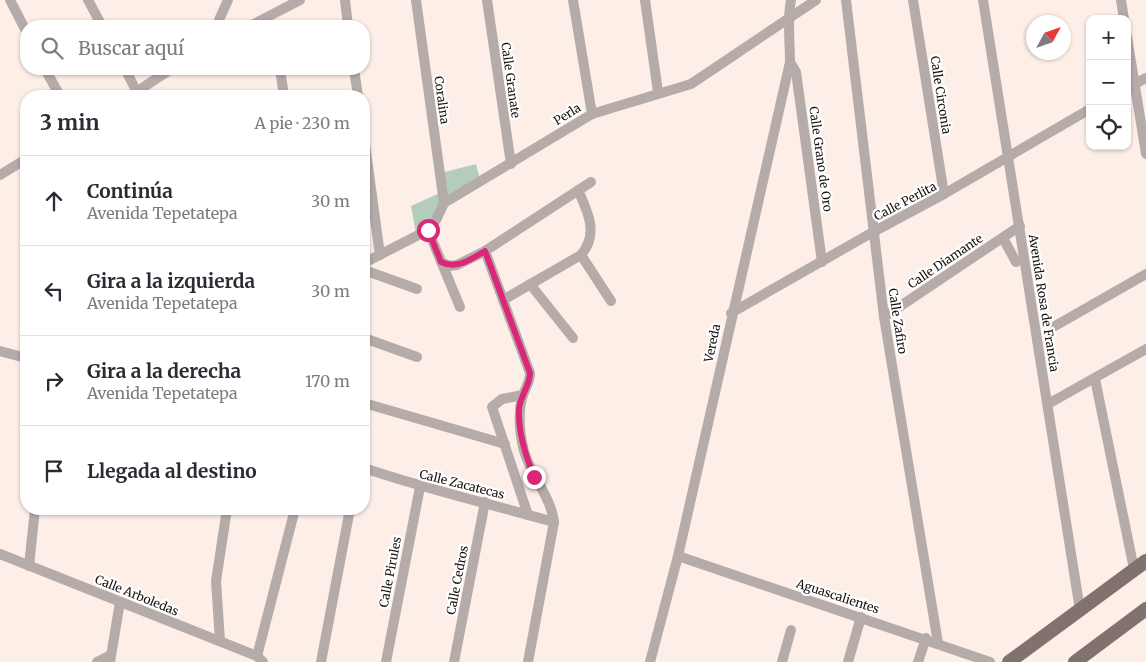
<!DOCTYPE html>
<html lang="es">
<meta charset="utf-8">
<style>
body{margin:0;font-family:Merriweather,serif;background:#f2f2f3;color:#2b2b33}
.controls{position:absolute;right:15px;top:15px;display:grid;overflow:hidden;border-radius:10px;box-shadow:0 1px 4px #0004}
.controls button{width:45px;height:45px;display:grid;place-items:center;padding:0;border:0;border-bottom:1px solid #e1e1e2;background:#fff;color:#2b2b33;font:25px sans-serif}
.compass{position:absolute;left:1026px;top:15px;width:45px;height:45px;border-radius:50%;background:#fff;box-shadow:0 1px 4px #0004;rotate:50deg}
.stop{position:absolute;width:15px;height:15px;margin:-11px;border:4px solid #db2777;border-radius:50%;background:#fff}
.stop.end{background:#db2777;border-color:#fff;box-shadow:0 1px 5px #0008}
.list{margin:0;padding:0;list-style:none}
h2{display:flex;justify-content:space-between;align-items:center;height:65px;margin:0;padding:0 20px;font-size:21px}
h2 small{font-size:16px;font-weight:400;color:#7c7c81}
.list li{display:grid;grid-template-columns:32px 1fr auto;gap:15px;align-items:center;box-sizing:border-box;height:90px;padding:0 20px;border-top:1px solid #e1e1e2}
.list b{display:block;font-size:19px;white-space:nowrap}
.list p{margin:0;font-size:16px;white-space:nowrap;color:#7c7c81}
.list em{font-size:16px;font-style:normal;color:#7c7c81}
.icon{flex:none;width:28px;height:28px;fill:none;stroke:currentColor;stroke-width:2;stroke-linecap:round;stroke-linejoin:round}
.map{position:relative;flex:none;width:1146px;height:662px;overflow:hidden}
.search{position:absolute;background:#fff;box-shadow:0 1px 4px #0004;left:20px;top:20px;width:350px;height:55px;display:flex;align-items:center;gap:12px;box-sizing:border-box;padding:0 18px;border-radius:20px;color:#7c7c81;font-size:19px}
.panel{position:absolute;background:#fff;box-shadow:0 1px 4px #0004;left:20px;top:90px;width:350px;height:425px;border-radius:20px}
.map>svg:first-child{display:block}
</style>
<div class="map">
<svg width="1146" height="662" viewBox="0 0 1146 662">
<rect width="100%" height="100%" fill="#fdeee8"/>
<g fill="#b2cdb9">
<path d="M476,164L480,179L445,201L441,173Z"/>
<path d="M440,193C442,213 432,221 416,233L411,206Z"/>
</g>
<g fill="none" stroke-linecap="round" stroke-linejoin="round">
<g stroke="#b5acaa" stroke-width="10">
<path d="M10,0L26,31"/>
<path d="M88,0L102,26"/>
<path d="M345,0L348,26"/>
<path d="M416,0L444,203"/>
<path d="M487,0L511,164"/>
<path d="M573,0L592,114"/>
<path d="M645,0L658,92"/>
<path d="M846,0L884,317L938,643"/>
<path d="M913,0L944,194"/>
<path d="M983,0L1080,610"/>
<path d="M1121,0L1124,19"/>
<path d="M219,26V20L228,0"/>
<path d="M250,26L300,0"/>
<path d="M1127,37L1146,154"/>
<path d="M790,62L796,72L822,262"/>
<path d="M45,69L60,96"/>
<path d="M125,69L139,96"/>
<path d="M280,69L284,96"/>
<path d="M354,69L358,96"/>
<path d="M1127,88L1146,78"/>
<path d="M130,96L171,69"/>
<path d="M364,137L380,255"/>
<path d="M0,175L26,159"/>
<path d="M428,230L460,307"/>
<path d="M1003,238L1016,262"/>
<path d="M485,251L530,373C530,383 525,388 522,398C518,414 520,435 524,451C531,476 551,497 554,522L528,662"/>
<path d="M581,255L611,301"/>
<path d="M441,262L449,266L457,265L485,251L591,182"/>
<path d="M364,263L428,230L436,220L444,203L592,114L691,84L816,0"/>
<path d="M364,270L417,289"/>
<path d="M530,284L573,338"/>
<path d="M503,300L581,255C599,234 588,212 578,190"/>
<path d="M731,313L873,232L944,194L1090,109"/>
<path d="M884,317L1020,226"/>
<path d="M1055,326L1146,274"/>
<path d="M364,338L417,357"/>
<path d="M0,351L26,358"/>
<path d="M1095,379L1134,569"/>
<path d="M523,395L502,399L492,407L528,515"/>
<path d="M364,403L505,444"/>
<path d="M1048,404L1146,349"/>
<path d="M364,468C426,489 490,504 554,522"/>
<path d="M0,554L257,656L263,662"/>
<path d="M678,556L990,662"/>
<path d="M29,566L35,509"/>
<path d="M220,641L216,581L227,509"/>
<path d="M257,656L295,509"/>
<path d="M97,662L111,655"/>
<path d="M110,662L120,602"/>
<path d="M321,662L350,509"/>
<path d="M386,662L420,487"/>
<path d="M454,662L485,502"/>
<path d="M650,662L678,556L790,62C790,41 787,20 791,0"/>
<path d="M782,662L791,630"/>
<path d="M848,662L861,617"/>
<path d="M918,662L926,638"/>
</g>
<g stroke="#81726e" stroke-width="14">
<path d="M1009,662L1146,561"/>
<path d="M1075,662L1146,609"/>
</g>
</g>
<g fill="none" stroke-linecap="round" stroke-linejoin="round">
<path stroke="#db2777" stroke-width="6" d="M428,230L441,262C457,270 471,259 485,251L530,373C530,386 520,396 519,409C518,433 526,456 534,477"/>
</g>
<g text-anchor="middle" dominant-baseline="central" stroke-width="4.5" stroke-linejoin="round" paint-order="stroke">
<g font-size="12" fill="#16100e" stroke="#fff">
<text transform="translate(511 80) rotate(82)">Calle Granate</text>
<text transform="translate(941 95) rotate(81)">Calle Circonia</text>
<text transform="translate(442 100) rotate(82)">Coralina</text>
<text transform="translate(567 114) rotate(-32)">Perla</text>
<text transform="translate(821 159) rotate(82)">Calle Grano de Oro</text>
<text transform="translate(905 201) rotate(-28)">Calle Perlita</text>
<text transform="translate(945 261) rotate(-34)">Calle Diamante</text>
<text transform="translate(1044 303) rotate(81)">Avenida Rosa de Francia</text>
<text transform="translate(898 321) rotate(81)">Calle Zafiro</text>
<text transform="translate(712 343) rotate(-78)">Vereda</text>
<text transform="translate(462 484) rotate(14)">Calle Zacatecas</text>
<text transform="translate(390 572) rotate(-79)">Calle Pirules</text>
<text transform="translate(457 580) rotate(-79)">Calle Cedros</text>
<text transform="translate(137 595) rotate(22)">Calle Arboledas</text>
<text transform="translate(838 596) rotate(18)">Aguascalientes</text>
</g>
</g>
</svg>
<div class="controls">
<button>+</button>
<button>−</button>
<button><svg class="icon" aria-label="locate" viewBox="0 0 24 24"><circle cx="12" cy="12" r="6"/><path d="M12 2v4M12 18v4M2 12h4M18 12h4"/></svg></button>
</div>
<svg class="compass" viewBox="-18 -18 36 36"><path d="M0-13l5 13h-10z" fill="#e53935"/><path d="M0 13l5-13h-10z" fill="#7c7c81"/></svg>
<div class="stop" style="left:428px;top:230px"></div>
<div class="stop end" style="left:534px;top:477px"></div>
<div class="search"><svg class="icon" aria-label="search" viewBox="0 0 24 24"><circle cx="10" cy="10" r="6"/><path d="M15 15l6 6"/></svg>Buscar aquí</div>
<section class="panel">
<h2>3 min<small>A pie · 230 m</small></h2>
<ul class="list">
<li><svg class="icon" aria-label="ahead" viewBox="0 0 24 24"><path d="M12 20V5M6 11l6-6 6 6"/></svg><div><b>Continúa</b><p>Avenida Tepetatepa</p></div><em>30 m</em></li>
<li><svg class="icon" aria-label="left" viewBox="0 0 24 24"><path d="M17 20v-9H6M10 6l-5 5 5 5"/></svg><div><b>Gira a la izquierda</b><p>Avenida Tepetatepa</p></div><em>30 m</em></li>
<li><svg class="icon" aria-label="right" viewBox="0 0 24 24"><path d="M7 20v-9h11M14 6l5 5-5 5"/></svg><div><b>Gira a la derecha</b><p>Avenida Tepetatepa</p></div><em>170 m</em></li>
<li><svg class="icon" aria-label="arrive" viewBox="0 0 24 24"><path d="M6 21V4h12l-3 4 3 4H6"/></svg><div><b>Llegada al destino</b></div></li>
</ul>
</section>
</div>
